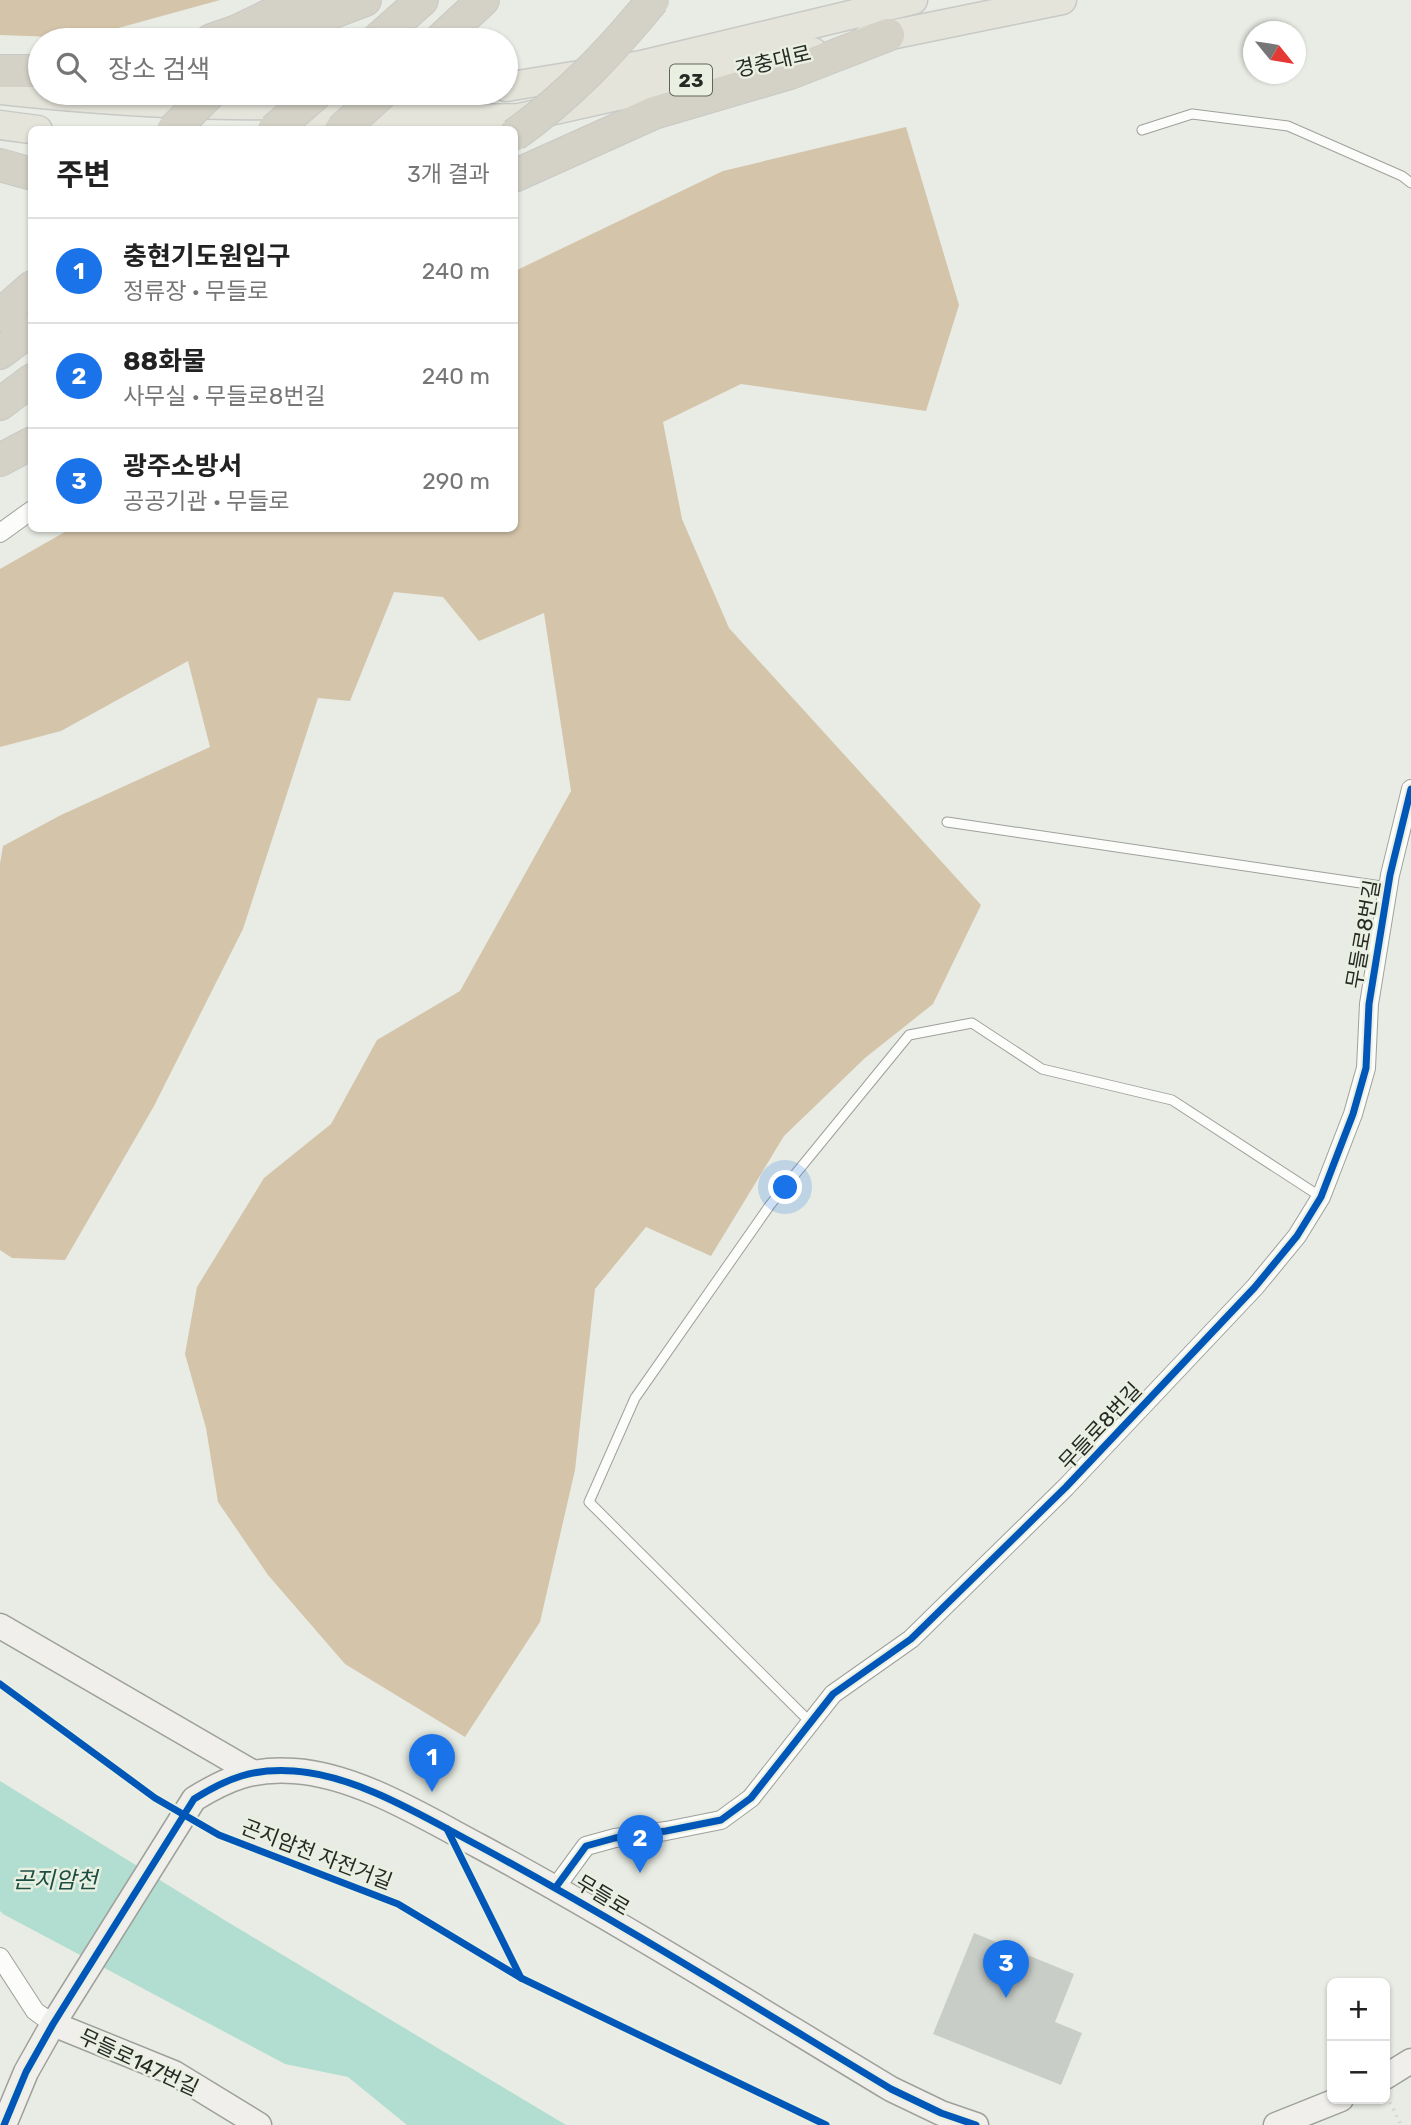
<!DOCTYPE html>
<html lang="ko">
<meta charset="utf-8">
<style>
body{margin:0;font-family:Rubik,"Noto Sans KR",sans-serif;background:#f6f6f6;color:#222}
.controls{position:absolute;right:21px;bottom:21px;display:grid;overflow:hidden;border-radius:10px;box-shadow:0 2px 5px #0004}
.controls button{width:63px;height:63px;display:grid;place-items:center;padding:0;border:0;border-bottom:2px solid #e0e0e0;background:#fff;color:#222;font:35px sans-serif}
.compass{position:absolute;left:1243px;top:21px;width:63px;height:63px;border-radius:50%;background:#fff;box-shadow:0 2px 5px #0004;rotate:120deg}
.you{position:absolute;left:786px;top:1188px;width:24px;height:24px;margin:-18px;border:5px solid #fff;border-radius:50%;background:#1a73e8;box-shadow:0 0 0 10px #1a73e833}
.badge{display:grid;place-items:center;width:46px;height:46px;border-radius:50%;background:#1a73e8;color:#fff;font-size:23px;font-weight:700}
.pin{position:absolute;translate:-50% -58px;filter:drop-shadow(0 2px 4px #0008)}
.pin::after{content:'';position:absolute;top:37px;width:24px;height:21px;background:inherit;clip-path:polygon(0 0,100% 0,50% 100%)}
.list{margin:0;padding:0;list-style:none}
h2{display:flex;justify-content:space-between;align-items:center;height:91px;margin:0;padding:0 28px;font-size:30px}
h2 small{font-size:23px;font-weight:400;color:#767676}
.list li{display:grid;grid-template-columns:46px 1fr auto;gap:21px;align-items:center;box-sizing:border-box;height:105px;padding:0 28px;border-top:2px solid #e0e0e0}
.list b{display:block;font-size:26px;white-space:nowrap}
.list p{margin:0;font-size:23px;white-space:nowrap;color:#767676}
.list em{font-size:23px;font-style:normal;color:#767676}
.icon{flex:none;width:38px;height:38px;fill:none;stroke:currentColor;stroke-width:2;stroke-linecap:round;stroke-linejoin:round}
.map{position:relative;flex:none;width:1411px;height:2125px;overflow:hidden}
.search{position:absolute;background:#fff;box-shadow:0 2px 5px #0004;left:28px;top:28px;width:490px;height:77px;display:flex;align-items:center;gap:18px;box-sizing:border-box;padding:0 24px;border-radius:38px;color:#767676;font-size:26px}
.panel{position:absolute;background:#fff;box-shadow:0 2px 5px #0004;left:28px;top:126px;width:490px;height:406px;border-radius:10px}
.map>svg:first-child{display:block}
</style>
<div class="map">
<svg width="1411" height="2125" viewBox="0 0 1411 2125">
<rect width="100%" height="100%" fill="#e8ece4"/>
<g fill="#d4c4aa">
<path d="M0,0H220L82,38L0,35Z"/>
<path d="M906,127L959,305L926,411L741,384L663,422L682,519L729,628L981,905L933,1004L865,1058L784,1136L711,1256L646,1227L595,1289L575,1470L540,1622L465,1737L345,1664L268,1575L218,1502L206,1428L185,1354L197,1287L264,1178L331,1124L377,1040L460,991L571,791L544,613L479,641L443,597L394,592L350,701L318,698L243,929L154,1106L65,1260L12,1258L0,1250V864L3,846L61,815L210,747L188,661L61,731L0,747V569L70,529L514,528L515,271L723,171Z"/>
</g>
<path fill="#b1ded0" d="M0,1781L226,1921L566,2125H407L348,2077L285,2064L3,1914L0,1911Z"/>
<path fill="#c9cdc7" d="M974,1933L1074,1974L1055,2022L1082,2033L1061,2085L933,2034Z"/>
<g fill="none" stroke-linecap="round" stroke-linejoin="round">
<defs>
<g id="lane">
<path d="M1142,130L1192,114L1288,126L1402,176L1411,183"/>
<path d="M947,822L1388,887"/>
<path d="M810,1722L589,1502L635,1398L770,1205L909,1035L972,1023L1042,1069L1172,1100L1321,1197"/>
</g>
<g id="street">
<path d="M0,533L32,510"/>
<path d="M556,1887L586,1846L615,1838L666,1831L721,1820L751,1798L833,1694L911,1639L1066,1487L1255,1287L1297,1236L1321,1197L1353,1114L1366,1068L1369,1004L1390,875L1411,789"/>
<path d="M0,1957L35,2011L53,2024"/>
</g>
<g id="secondary">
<path d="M0,1626L252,1772"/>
<path d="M53,2024L174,2073L259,2125"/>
<path d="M1385,2077L1411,2061"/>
<path d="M4,2125L26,2072L53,2024L194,1799C228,1778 253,1768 294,1771C357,1775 424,1817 479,1846C620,1922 755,2007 891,2089L941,2113L976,2125"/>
<path d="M1276,2125L1341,2099"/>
</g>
<g id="primary">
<path d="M866,40L1062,0"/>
<path d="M506,87L641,65L913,0"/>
<path d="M0,90C158,107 304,112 462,93"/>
<path d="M0,125L38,130"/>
<path d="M316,130L421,120L519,118L813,52"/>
</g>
<g id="highway">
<path d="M211,40L237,31L301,0"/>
<path d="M275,40L299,25L365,0"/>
<path d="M377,40L422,0"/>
<path d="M440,40L483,0"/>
<path d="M0,71H40"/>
<path d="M0,165L32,174"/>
<path d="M514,176L654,113L790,73L888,35"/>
<path d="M0,315L32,287"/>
<path d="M0,353L32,329"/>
<path d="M0,404L32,380"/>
<path d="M0,460L32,443"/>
</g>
</defs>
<use href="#lane" stroke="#9ea19b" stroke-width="11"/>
<use href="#street" stroke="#9ea19b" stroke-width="20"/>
<use href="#secondary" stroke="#9ea19b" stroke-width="27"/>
<use href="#primary" stroke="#c8c9c5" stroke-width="31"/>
<use href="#highway" stroke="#c8c9c5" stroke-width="34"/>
<path stroke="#d6d8d5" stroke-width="3.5" stroke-dasharray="2 5" stroke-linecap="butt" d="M1387,2096L1401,2125"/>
<use href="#lane" stroke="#fcfcfb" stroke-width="9"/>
<use href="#street" stroke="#fcfcfb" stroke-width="18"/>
<use href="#secondary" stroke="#f0efeb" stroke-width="24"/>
<use href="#primary" stroke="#e4e4db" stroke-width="28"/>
<use href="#highway" stroke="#d4d2c6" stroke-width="32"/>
<defs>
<g id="highway-bridge">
<path d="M173,130L210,93"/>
<path d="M274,130L317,93"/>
<path d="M341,130L382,93"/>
<path d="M514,135C568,97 611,51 653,0"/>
</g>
</defs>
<use href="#highway-bridge" stroke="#c8c9c5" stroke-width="34" stroke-linecap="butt"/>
<use href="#highway-bridge" stroke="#d4d2c6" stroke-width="32"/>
<defs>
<g id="cycleway">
<path d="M0,1684L155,1798L219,1835L398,1904L521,1978L826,2125"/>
<path d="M447,1829L521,1978"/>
<path d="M556,1887L586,1846L615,1838L666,1831L721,1820L751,1798L833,1694L911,1639L1066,1487L1255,1287L1297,1236L1321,1197L1353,1114L1366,1068L1369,1004L1390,875L1411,789"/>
<path d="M4,2125L26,2072L53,2024L194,1799C228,1778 253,1768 294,1771C357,1775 424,1817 479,1846C620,1922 755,2007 891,2089L941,2113L976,2125"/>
</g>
</defs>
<use href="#cycleway" stroke="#e9efe1" stroke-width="11"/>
<use href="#cycleway" stroke="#0057b8" stroke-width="7"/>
</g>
<g text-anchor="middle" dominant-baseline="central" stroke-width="5" stroke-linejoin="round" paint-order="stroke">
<rect fill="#e9efe1" stroke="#61645d" stroke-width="2" x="670" y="64.5" width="42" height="31" rx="5"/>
<g font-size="19" font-weight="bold" fill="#272924">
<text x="691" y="80">23</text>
</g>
<g font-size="21" fill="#272924" stroke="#e9efe1">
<text transform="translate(773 61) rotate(-13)">경충대로</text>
<text transform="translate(1363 934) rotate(-80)">무들로8번길</text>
<text transform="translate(1100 1426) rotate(-47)">무들로8번길</text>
<text transform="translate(317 1854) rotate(21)">곤지암천 자전거길</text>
<text transform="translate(603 1895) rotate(31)">무들로</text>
<text transform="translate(139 2062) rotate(25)">무들로147번길</text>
</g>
<g font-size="23" font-style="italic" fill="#1b4f44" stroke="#e9efe1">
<text x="55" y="1880">곤지암천</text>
</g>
</g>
</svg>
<div class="controls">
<button>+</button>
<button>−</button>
</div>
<svg class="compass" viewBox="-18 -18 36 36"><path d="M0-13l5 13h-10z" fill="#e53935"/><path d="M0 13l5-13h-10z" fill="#767676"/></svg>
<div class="you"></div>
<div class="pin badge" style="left:432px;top:1792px">1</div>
<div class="pin badge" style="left:640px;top:1873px">2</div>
<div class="pin badge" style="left:1006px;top:1998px">3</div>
<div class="search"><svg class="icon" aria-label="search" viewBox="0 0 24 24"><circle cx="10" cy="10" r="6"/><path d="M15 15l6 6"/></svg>장소 검색</div>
<section class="panel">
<h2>주변<small>3개 결과</small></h2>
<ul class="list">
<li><span class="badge">1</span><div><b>충현기도원입구</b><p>정류장 · 무들로</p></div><em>240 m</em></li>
<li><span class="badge">2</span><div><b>88화물</b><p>사무실 · 무들로8번길</p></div><em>240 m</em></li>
<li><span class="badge">3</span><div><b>광주소방서</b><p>공공기관 · 무들로</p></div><em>290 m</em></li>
</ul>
</section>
</div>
